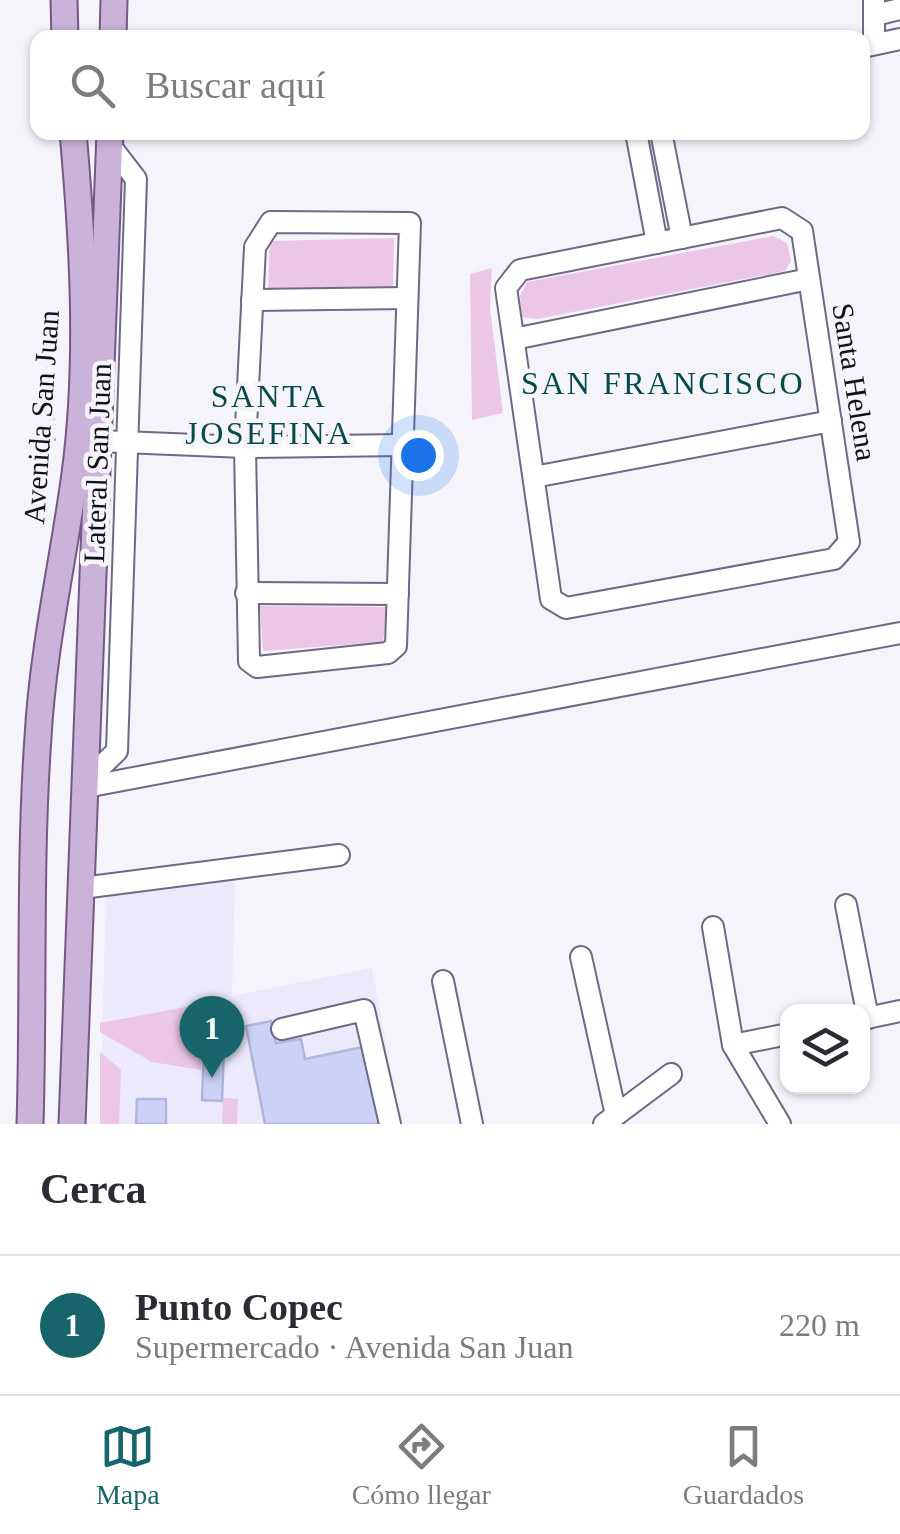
<!DOCTYPE html>
<html lang="es">
<meta charset="utf-8">
<style>
body{margin:0;font-family:"Times New Roman",serif;background:#f7f7f7;color:#2b2b33}
.controls{position:absolute;right:30px;bottom:30px;display:grid;overflow:hidden;border-radius:20px;box-shadow:0 2px 8px #0004}
.controls button{width:90px;height:90px;display:grid;place-items:center;padding:0;border:0;border-bottom:2px solid #e1e1e2;background:#fff;color:#2b2b33;font:50px sans-serif}
.you{position:absolute;left:418px;top:455px;width:35px;height:35px;margin:-25px;border:8px solid #fff;border-radius:50%;background:#1a73e8;box-shadow:0 0 0 15px #1a73e833}
.badge{display:grid;place-items:center;width:65px;height:65px;border-radius:50%;background:#17656a;color:#fff;font-size:32px;font-weight:700}
.pin{position:absolute;translate:-50% -82px;filter:drop-shadow(0 2px 5px #0008)}
.pin::after{content:'';position:absolute;top:52px;width:35px;height:30px;background:inherit;clip-path:polygon(0 0,100% 0,50% 100%)}
.list{margin:0;padding:0;list-style:none}
h2{display:flex;justify-content:space-between;align-items:center;height:130px;margin:0;padding:0 40px;font-size:42px}
h2 small{font-size:32px;font-weight:400;color:#7c7c81}
.list li{display:grid;grid-template-columns:65px 1fr auto;gap:30px;align-items:center;box-sizing:border-box;height:140px;padding:0 40px;border-top:2px solid #e1e1e2}
.list b{display:block;font-size:38px;white-space:nowrap}
.list p{margin:0;font-size:32px;white-space:nowrap;color:#7c7c81}
.list em{font-size:32px;font-style:normal;color:#7c7c81}
.icon{flex:none;width:55px;height:55px;fill:none;stroke:currentColor;stroke-width:2;stroke-linecap:round;stroke-linejoin:round}
.map{position:relative;flex:none;width:900px;height:1124px;overflow:hidden}
.search{position:absolute;background:#fff;box-shadow:0 2px 8px #0004;left:30px;right:30px;top:30px;height:110px;display:flex;align-items:center;gap:25px;box-sizing:border-box;padding:0 35px;border-radius:20px;color:#7c7c81;font-size:38px}
.sheet{height:270px;background:#fff}
nav{display:flex;justify-content:space-around;align-items:center;box-sizing:border-box;height:140px;border-top:2px solid #e1e1e2;background:#fff;font-size:28px;color:#7c7c81}
nav a{display:grid;justify-items:center;gap:5px}
nav .on{color:#17656a}
.map>svg:first-child{display:block}
</style>
<div class="map">
<svg width="900" height="1124" viewBox="0 0 900 1124">
<rect width="100%" height="100%" fill="#f5f4fb"/>
<path fill="#ece9fa" d="M235,878L232,996L372,968L401,1124H100L106,894Z"/>
<g fill="#ecc6e6">
<path d="M773,236L787,243L791,261L785,271L537,319L522,317L520,296L527,282Z"/>
<path d="M394,238L393,289H268L270,241Z"/>
<path d="M492,268L490,308L503,413L472,420L470,274Z"/>
<path d="M260,606L388,607L383,642L263,651Z"/>
<path d="M202,1004L201,1070L152,1062L100,1032V1023Z"/>
<path d="M100,1052L121,1070L119,1124H100Z"/>
<path d="M223,1098L238,1099L237,1124H222Z"/>
</g>
<g fill="#cbd2f5" stroke="#afb6d8" stroke-width="2.5">
<path d="M271,1021L276,1043L301,1039L305,1059L368,1046L382,1124H265L246,1026Z"/>
<path d="M205,1023H225L222,1101L202,1100Z"/>
<path d="M137,1099H166V1124H136Z"/>
</g>
<g fill="none" stroke-linecap="round" stroke-linejoin="round">
<defs>
<g id="minor">
<path d="M875,15L900,9"/>
<path d="M874,44V0"/>
<path d="M863,47L900,39"/>
<path d="M636,132L657,243"/>
<path d="M661,132L682,238"/>
<path d="M782,218L802,231L849,542L834,559L566,608L551,599L506,288L520,270Z"/>
<path d="M271,222L410,223L396,646L388,653L257,667L249,661L245,447L255,247Z"/>
<path d="M252,300L407,298"/>
<path d="M514,339L809,279"/>
<path d="M98,441L245,447L402,445"/>
<path d="M534,477L831,421"/>
<path d="M246,593L398,594"/>
<path d="M86,781L117,751L136,179L109,144"/>
<path d="M86,787L900,633"/>
<path d="M82,888L339,855"/>
<path d="M846,905L868,1018"/>
<path d="M713,927L733,1045L780,1124"/>
<path d="M581,957L616,1115"/>
<path d="M443,981L472,1124"/>
<path d="M862,1019L900,1011"/>
<path d="M282,1029L364,1010L390,1124"/>
<path d="M733,1045L788,1034"/>
<path d="M604,1124L671,1074"/>
</g>
<g id="major">
<path d="M64,0L65,38"/>
<path d="M113,38L114,0"/>
<path d="M30,1124C34,995 29,865 38,737C43,648 63,562 75,474C90,361 83,245 73,132"/>
<path d="M72,1124L110,132"/>
</g>
</defs>
<use href="#minor" stroke="#6f6887" stroke-width="24"/>
<use href="#major" stroke="#745886" stroke-width="29"/>
<path stroke="#93929a" stroke-width="4" stroke-dasharray="2.5 8" stroke-linecap="butt" d="M54,441L49,369L60,312"/>
<use href="#minor" stroke="#fff" stroke-width="20"/>
<use href="#major" stroke="#cbb2d9" stroke-width="25"/>
</g>
<g text-anchor="middle" dominant-baseline="central" stroke-width="9" stroke-linejoin="round" paint-order="stroke">
<g font-size="30" fill="#12101b" stroke="#f5f4fb">
<text transform="translate(855 382) rotate(81)">Santa Helena</text>
<text transform="translate(41 417) rotate(-86)">Avenida San Juan</text>
<text transform="translate(97 463) rotate(-88)">Lateral San Juan</text>
</g>
<g font-size="32" letter-spacing="2.5" fill="#07494d" stroke="#f5f4fb">
<text x="663" y="383">SAN FRANCISCO</text>
<text x="269" y="396">SANTA<tspan x="269" dy="37">JOSEFINA</tspan></text>
</g>
</g>
</svg>
<div class="controls">
<button><svg class="icon" aria-label="layers" viewBox="0 0 24 24"><path d="M12 4l9 5-9 5-9-5zM3 14l9 5 9-5"/></svg></button>
</div>
<div class="you"></div>
<div class="pin badge" style="left:212px;top:1078px">1</div>
<div class="search"><svg class="icon" aria-label="search" viewBox="0 0 24 24"><circle cx="10" cy="10" r="6"/><path d="M15 15l6 6"/></svg>Buscar aquí</div>
</div>
<section class="sheet">
<h2>Cerca<small></small></h2>
<ul class="list">
<li><span class="badge">1</span><div><b>Punto Copec</b><p>Supermercado · Avenida San Juan</p></div><em>220 m</em></li>
</ul>
</section>
<nav>
<a class="on"><svg class="icon" aria-label="map" viewBox="0 0 24 24"><path d="M3 6l6-2 6 2 6-2v14l-6 2-6-2-6 2zM9 4v14M15 6v14"/></svg>Mapa</a>
<a><svg class="icon" aria-label="directions" viewBox="0 0 24 24"><path d="M12 3l9 9-9 9-9-9zM9 14v-3h6M13 9l2 2-2 2"/></svg>Cómo llegar</a>
<a><svg class="icon" aria-label="saved" viewBox="0 0 24 24"><path d="M7 4h10v16l-5-4-5 4z"/></svg>Guardados</a>
</nav>
